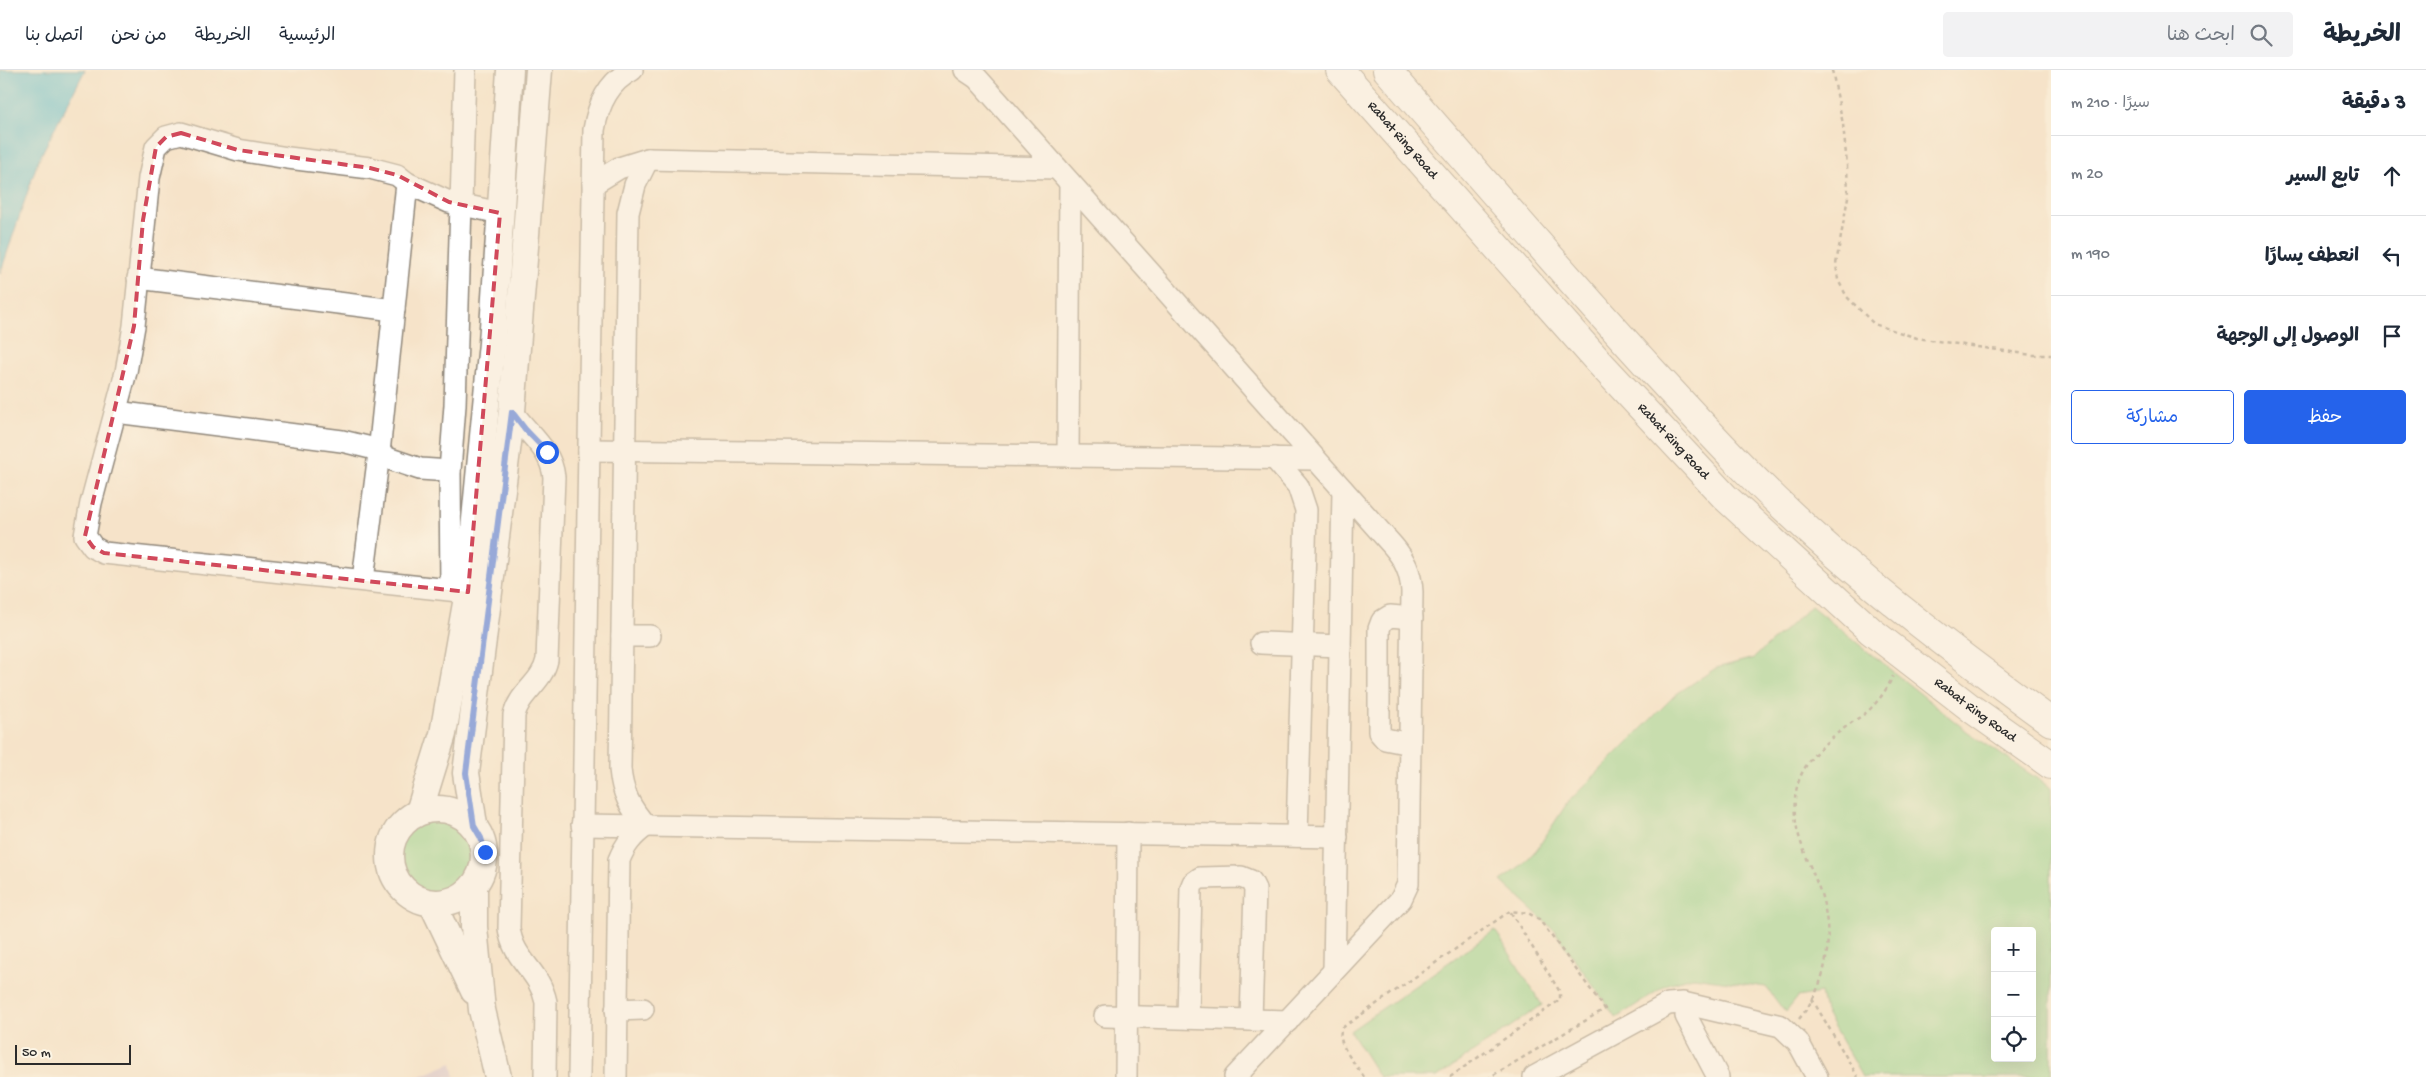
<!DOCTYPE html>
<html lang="ar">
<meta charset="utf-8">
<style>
body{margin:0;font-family:"Gochi Hand","Playpen Sans Arabic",sans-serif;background:#f2f2f3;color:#1f2937;direction:rtl}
.controls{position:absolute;right:15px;bottom:15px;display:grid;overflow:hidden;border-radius:5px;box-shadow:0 5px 20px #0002}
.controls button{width:45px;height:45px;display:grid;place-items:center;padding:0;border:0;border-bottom:1px solid #e0e1e3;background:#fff;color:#1f2937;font:25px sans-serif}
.scale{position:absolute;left:15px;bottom:12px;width:116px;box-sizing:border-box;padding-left:5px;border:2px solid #2b2b2b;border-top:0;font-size:14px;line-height:18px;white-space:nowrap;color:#2b2b2b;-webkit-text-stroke:4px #fcf5e5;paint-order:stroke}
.stop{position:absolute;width:15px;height:15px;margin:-11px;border:4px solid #2563eb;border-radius:50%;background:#fff}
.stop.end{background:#2563eb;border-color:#fff;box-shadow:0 1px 5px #0008}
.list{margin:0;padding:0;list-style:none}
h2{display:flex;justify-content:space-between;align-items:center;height:65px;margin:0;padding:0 20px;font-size:21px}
h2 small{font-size:16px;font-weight:400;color:#747a83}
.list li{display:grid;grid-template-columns:32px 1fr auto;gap:15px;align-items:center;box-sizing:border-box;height:80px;padding:0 20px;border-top:1px solid #e0e1e3}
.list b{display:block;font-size:19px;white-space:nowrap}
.list em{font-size:16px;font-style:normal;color:#747a83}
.actions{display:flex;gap:10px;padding:15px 20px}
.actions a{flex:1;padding:11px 0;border:1px solid #2563eb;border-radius:5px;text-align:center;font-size:18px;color:#2563eb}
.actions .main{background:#2563eb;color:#fff}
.icon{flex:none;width:28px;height:28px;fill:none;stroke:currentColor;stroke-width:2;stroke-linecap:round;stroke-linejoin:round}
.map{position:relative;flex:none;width:2051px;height:1007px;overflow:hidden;direction:ltr}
header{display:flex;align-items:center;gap:30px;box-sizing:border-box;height:70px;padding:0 25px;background:#fff;border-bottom:1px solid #e0e1e3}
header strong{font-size:24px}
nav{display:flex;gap:28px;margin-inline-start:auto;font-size:18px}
.search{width:350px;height:45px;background:#f2f2f3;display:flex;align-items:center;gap:12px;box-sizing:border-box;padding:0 18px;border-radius:5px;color:#747a83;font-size:19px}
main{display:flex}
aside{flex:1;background:#fff}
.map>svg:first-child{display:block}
</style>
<header>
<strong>الخريطة</strong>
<div class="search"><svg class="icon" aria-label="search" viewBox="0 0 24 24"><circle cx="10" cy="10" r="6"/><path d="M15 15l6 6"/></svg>ابحث هنا</div>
<nav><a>الرئيسية</a><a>الخريطة</a><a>من نحن</a><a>اتصل بنا</a></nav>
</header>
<main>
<aside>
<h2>3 دقيقة<small>سيرًا · 210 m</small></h2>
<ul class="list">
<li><svg class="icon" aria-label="ahead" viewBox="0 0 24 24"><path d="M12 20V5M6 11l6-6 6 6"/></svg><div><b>تابع السير</b></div><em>20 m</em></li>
<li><svg class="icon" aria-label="left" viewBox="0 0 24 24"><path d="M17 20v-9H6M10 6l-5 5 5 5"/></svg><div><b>انعطف يسارًا</b></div><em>190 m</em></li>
<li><svg class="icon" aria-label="arrive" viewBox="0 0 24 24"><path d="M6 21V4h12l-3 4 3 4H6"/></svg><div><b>الوصول إلى الوجهة</b></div></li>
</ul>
<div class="actions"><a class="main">حفظ</a><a>مشاركة</a></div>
</aside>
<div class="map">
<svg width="2051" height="1007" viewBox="0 0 2051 1007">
<rect width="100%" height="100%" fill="#fcf5e5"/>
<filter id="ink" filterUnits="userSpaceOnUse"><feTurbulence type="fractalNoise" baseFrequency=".02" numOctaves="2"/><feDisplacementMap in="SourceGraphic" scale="10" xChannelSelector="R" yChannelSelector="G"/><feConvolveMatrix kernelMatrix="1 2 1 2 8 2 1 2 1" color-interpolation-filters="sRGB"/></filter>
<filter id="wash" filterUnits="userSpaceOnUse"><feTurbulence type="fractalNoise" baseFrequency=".0096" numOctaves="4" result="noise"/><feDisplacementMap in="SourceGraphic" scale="20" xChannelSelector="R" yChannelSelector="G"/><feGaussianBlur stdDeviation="1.12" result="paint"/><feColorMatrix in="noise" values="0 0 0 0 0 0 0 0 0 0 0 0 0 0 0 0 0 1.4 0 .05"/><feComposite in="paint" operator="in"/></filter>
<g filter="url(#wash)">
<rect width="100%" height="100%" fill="#f6e3c9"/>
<path fill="#cfbdcf" d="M452,993L455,1007H418Z"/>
<g fill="#91d68f" stroke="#5e805d" fill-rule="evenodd">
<path d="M1811,536L1968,662L2051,718V1007H1862L1825,942L1821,923L1797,927L1785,942L1766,917L1693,907L1685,909L1668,914L1616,948L1554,860L1501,811L1524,793L1537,779L1568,732L1675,625L1716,598L1754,588ZM1995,861H2032V988H1995Z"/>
<circle cx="437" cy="786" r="37"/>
<path d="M1495,860L1542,935L1437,1007H1379L1350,961Z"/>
</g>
<path fill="#56bfd3" stroke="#40757f" d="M0,0H85L38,91L0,204Z"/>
</g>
<g filter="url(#ink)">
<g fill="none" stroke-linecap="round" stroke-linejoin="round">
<defs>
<g id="minor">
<path d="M965,0L977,8L1393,476C1405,490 1411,503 1412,522L1408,814L1401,829L1235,1007"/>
<path d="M593,114L619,98L648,89L1057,98"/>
<path d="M138,208L394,240"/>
<path d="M512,341C527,364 551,378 554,407L547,590C542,613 520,622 514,645L509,858C513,891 539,899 546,932L545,1007"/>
<path d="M116,342L342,371L371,378L390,389L420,399L450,401"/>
<path d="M589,380L1315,389"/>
<path d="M1068,386L1070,113"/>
<path d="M1274,388L1298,416L1306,440L1297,766"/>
<path d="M363,510L379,383L407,113"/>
<path d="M451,519L450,401L455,335L465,0"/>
<path d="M468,522L104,483L93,477L85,466L91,433L126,302L134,256L149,108L156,77L166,67L181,63L238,80L288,88L370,98L397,105L407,113L449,132L500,143"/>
<path d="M622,566H650"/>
<path d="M1261,573L1340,576"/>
<path d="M1410,674L1385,669L1379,662V559L1382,551L1390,546L1412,548"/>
<path d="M582,755L1337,767"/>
<path d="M1334,900L1343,420"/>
<path d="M616,940L643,939"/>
<path d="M1105,946L1288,951"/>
<path d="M1686,946L1718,1007"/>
<path d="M1188,948L1191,818L1193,813L1200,808L1241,807L1251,811L1255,819L1251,950"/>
<path d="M579,1007L594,60C598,35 608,12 632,0"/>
<path d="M616,1007L619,790C625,775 632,766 646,756C630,738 622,722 620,699L628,143L635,115L648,89"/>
<path d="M1126,1007L1128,763"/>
<path d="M1534,1007L1659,939L1668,934L1683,933L1781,956L1798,972L1817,1007"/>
</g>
<g id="major">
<circle cx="437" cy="786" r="47"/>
<path d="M419,742L443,664L468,522L492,273L510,0"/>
<path d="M474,755L466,703L512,341L539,0"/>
<path d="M474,817V857L482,940L498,1007"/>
<path d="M432,833L474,921"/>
</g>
<g id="highway">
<path id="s1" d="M1340,0L1598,291L1725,427L1871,561L1972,639L2051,695"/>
<path d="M1387,0C1476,102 1565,206 1657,306C1701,353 1744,401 1791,444C1872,520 1962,587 2051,652"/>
</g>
</defs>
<use href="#minor" stroke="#90877a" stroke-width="24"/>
<use href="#major" stroke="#90877a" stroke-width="29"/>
<use href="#highway" stroke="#90877a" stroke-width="30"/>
<g stroke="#90877a" stroke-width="2.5" stroke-dasharray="4 4" stroke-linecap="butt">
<path d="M1832,0L1843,54L1847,95L1848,127L1836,194L1838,210L1847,227L1874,254L1917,268L2032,285H2051"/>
<path d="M1812,929L1858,1007"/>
<path d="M1799,949C1831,911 1835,857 1817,813C1806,785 1792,759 1795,729C1798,693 1824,673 1851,653C1858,648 1866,644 1872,637C1881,628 1888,617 1893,606"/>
<path d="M1364,1007C1356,994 1335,973 1342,958L1510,841L1528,843L1539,849L1605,939L1490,1007"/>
<path d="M1450,1007L1560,930V922L1510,841"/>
</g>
<use href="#minor" stroke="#fff" stroke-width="21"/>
<use href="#major" stroke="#fff" stroke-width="26"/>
<use href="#highway" stroke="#fff" stroke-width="28"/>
</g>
</g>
<g fill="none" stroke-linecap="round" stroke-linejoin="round" filter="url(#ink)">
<path stroke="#2563eb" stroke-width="6" d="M485,782L481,768L474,756L466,703L512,342L525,359L547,382"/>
</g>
<path d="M0 0H2051V1007H0ZM181,63L238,80L370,98L397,105L449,132L500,143L468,522L104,483L93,477L85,466L134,256L143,150L156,77L166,67Z" fill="#f6e3c9" fill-opacity=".55" fill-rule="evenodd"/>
<path fill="none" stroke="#d1495b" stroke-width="4" stroke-dasharray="10 6" stroke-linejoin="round" d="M181,63L238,80L370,98L397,105L449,132L500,143L468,522L104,483L93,477L85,466L134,256L143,150L156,77L166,67Z"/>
<g text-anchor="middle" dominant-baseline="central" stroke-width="4" stroke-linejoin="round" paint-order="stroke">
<g font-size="14" fill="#2b2b2b" stroke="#fcf5e5">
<text stroke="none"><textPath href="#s1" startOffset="94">Rabat Ring Road</textPath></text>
<text stroke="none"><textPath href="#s1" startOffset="499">Rabat Ring Road</textPath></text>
<text stroke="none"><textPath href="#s1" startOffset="904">Rabat Ring Road</textPath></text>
</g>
</g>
</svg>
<div class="controls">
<button>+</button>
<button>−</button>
<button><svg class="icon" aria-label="locate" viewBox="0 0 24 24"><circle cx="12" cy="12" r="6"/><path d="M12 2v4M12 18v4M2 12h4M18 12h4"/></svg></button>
</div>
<div class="scale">50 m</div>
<div class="stop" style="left:547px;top:382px"></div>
<div class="stop end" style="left:485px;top:782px"></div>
</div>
</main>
